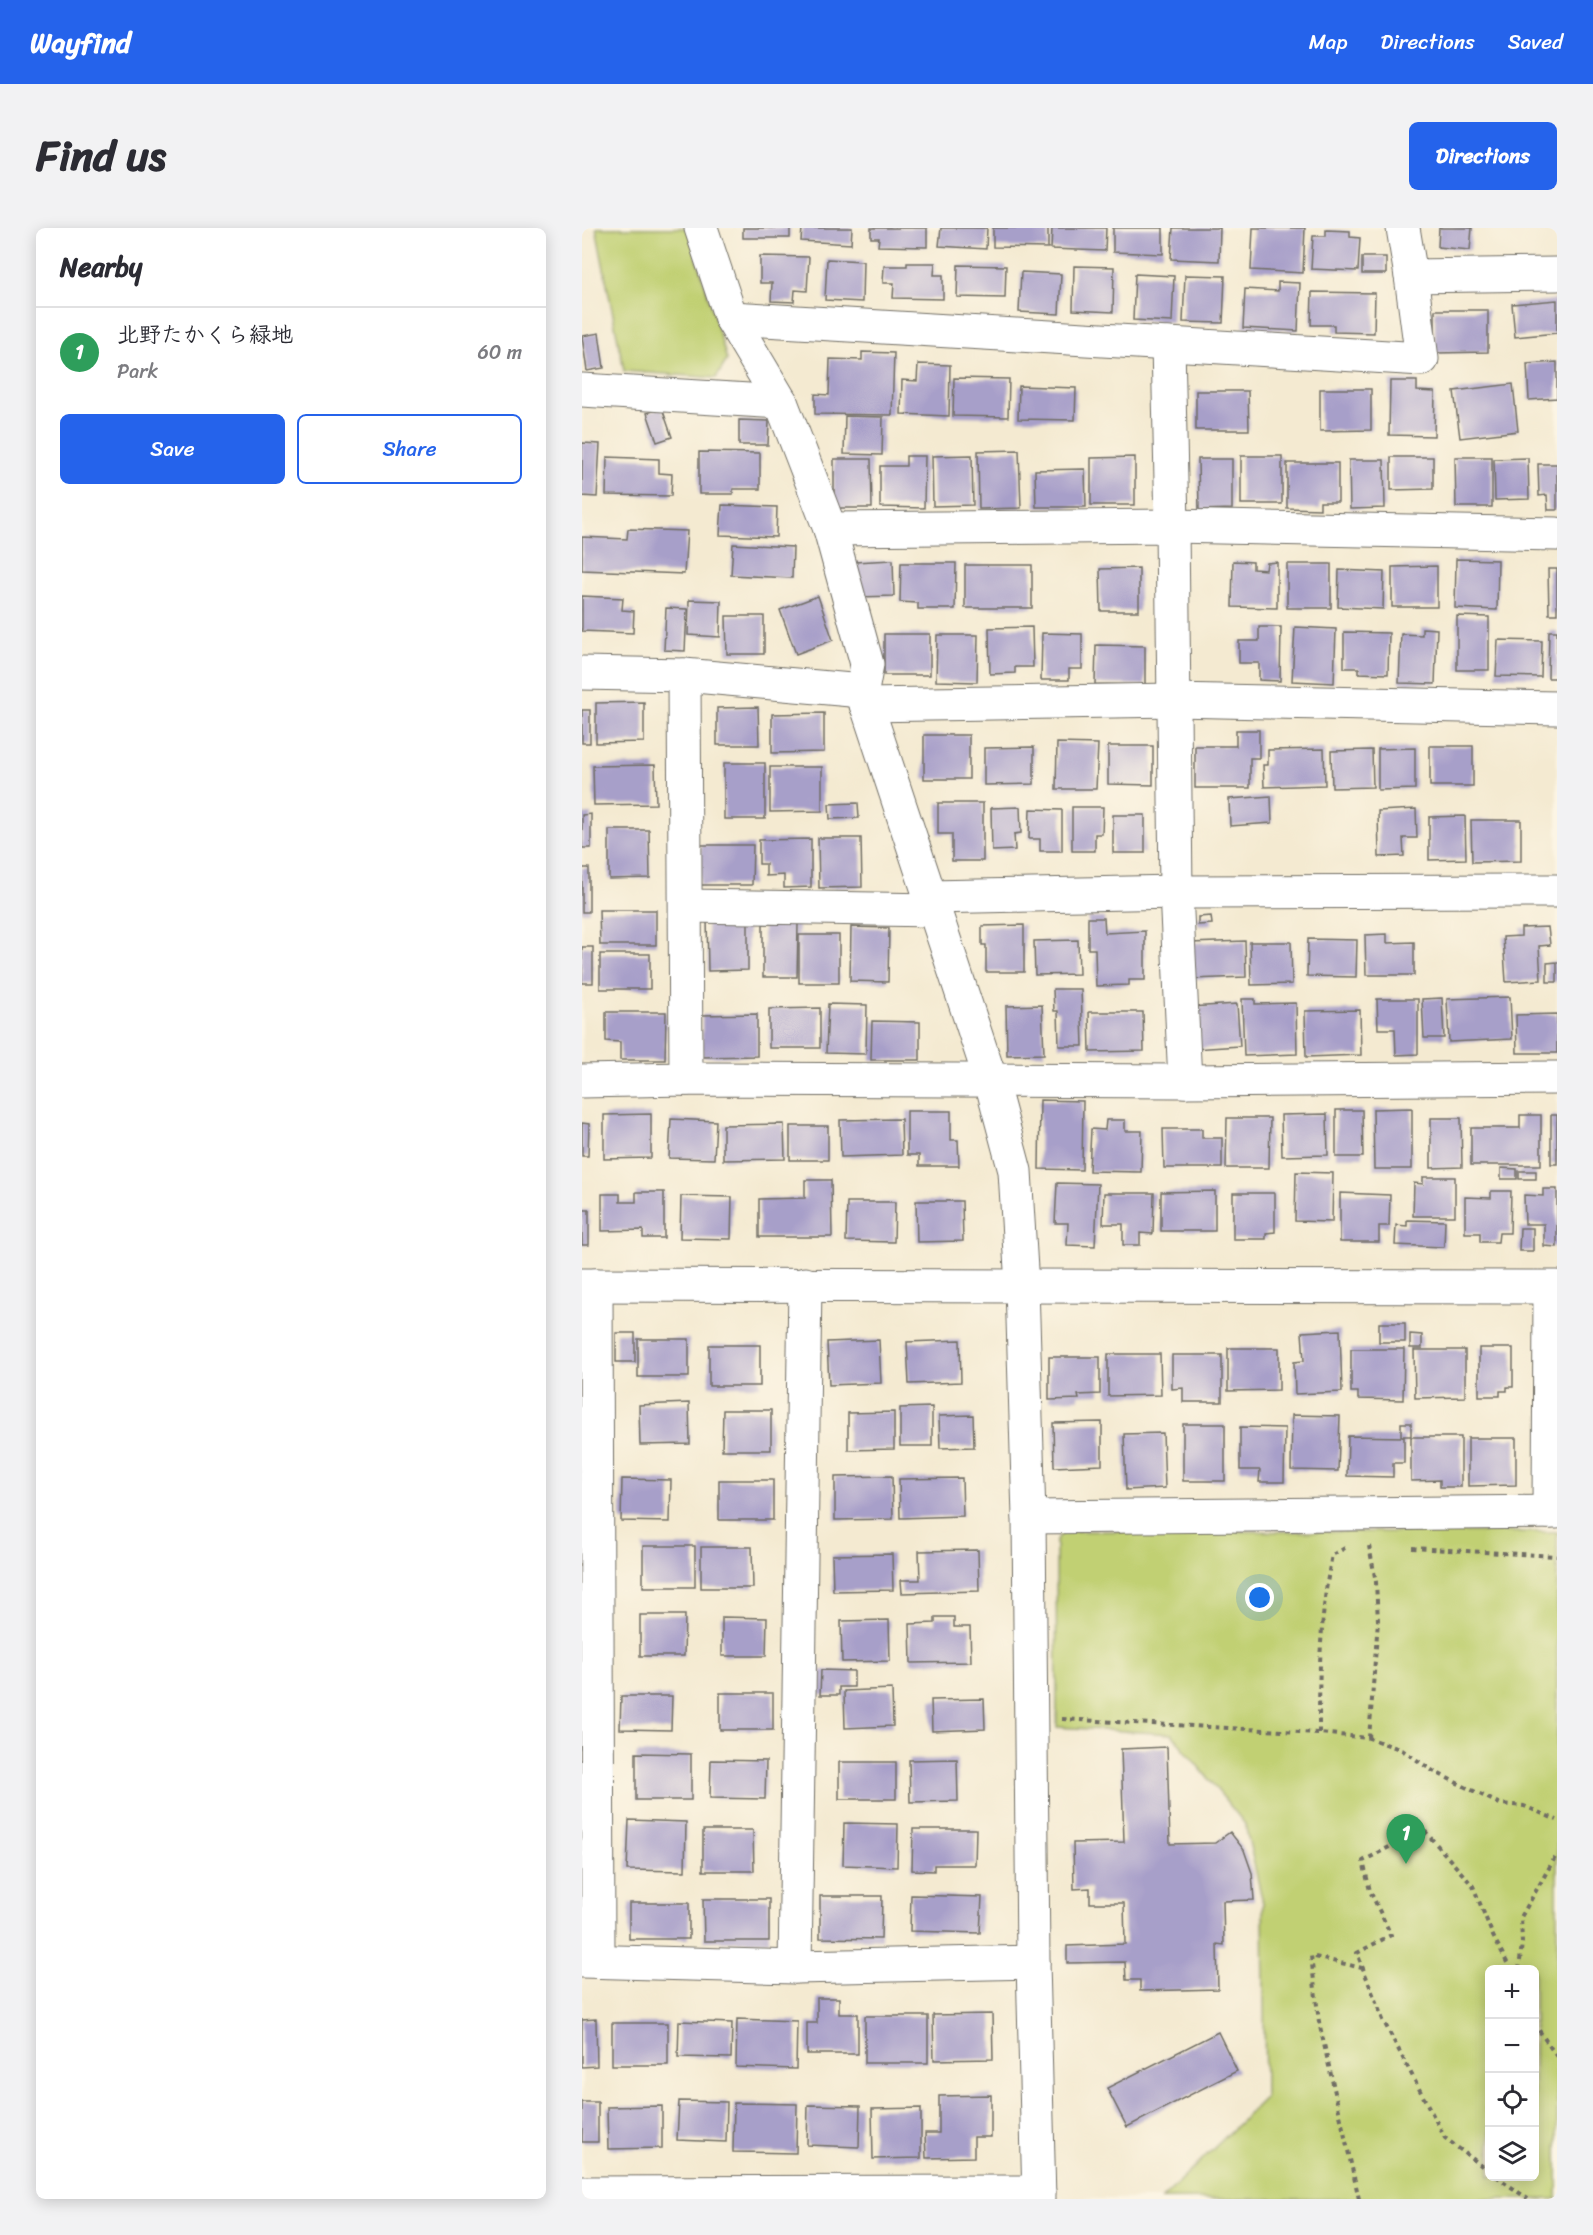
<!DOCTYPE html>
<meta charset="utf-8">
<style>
body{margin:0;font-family:Sriracha,"Klee One",sans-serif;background:#f2f2f3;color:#2b2b33}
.controls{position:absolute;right:18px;bottom:18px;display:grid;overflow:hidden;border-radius:9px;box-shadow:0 3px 15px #0003}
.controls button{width:54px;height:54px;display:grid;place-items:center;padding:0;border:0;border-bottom:2px solid #e1e1e2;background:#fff;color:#2b2b33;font:30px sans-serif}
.you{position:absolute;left:678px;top:1370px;width:21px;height:21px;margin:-15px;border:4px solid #fff;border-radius:50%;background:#1a73e8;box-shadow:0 0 0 9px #1a73e833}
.badge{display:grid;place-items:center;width:39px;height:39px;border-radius:50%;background:#2563eb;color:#fff;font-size:20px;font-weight:700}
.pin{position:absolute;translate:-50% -50px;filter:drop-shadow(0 2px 3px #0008)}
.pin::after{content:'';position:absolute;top:32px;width:21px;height:18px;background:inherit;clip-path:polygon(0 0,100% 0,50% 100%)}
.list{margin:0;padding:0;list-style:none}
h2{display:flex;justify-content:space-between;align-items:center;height:78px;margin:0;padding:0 24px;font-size:26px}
h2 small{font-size:20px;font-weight:400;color:#7c7c81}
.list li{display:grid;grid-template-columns:39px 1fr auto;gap:18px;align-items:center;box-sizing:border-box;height:90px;padding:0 24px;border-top:2px solid #e1e1e2}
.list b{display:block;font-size:22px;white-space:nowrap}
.list p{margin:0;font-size:20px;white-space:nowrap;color:#7c7c81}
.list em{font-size:20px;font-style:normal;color:#7c7c81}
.actions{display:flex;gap:12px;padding:18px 24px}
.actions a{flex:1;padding:14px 0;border:2px solid #2563eb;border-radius:9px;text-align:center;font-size:21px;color:#2563eb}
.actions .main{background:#2563eb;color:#fff}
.icon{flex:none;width:33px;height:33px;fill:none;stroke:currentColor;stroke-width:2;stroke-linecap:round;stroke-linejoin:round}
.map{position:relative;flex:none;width:975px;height:1971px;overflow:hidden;border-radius:9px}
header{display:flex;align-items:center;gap:36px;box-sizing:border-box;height:84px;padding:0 30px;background:#2563eb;color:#fff}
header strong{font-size:28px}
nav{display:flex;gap:33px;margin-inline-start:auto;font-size:21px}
.intro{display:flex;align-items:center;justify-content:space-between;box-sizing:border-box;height:144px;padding:0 36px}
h1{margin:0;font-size:42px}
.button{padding:15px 27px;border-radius:9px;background:#2563eb;color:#fff;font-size:21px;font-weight:700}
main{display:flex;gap:36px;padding:0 36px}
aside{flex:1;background:#fff;border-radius:9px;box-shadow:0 3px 15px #0003}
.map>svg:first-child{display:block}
</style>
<header>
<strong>Wayfind</strong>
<nav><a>Map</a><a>Directions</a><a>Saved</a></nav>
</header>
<div class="intro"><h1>Find us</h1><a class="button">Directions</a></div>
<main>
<aside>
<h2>Nearby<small></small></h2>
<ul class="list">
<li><span class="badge" style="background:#2e9e5b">1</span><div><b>北野たかくら緑地</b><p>Park</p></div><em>60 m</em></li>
</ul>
<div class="actions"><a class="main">Save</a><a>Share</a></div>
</aside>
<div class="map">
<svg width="975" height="1971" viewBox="0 0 975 1971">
<rect width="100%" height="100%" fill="#fcf5e5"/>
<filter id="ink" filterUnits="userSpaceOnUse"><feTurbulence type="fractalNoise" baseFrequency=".0167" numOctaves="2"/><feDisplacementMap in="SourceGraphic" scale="12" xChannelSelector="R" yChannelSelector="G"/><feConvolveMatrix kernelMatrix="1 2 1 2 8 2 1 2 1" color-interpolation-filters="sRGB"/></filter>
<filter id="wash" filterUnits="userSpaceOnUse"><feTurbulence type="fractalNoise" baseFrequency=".008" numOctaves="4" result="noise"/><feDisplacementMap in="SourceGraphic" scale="24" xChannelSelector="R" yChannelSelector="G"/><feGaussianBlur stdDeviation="1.35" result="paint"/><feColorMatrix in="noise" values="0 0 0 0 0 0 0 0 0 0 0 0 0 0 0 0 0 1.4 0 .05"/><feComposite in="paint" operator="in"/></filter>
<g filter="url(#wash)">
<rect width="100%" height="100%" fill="#f4ead1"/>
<g fill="#c1d073" stroke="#767e4f" stroke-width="1.5" fill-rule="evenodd">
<path d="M14,0H106L145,132L134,150L42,143Z"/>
<path d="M482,1303L975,1304V1971H580L683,1870L681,1675L663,1596L590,1506L475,1499L474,1313ZM908,1742H952V1948H908Z"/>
</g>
<g id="blocks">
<g fill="#a79fc9">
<rect x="161" y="0" width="47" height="10"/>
<path d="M220,0H270L269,16L219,13Z"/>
<path d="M289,0H345V19L296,18L297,10H289Z"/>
<path d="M359,0H405L404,21L357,18Z"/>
<path d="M411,0H466V20L411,19Z"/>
<path d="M470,0H524L523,23L469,21Z"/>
<path d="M531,0H581V26L531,24Z"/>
<path d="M591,0H638L637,33L589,31Z"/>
<path d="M671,0H723L721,45L669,42Z"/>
<path d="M857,0H890L888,22L856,19Z"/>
<path d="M744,2L768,3V9L778,10L776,43L729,41L731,8H744Z"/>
<path d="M178,28L227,29L225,63L213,62L212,74L189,73L190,55H178Z"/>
<rect x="780" y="29" width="24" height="17"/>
<path d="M245,31L281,33L280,74L243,72Z"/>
<path d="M325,35H353L352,47H361V71L311,70L312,55H301L302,38H325Z"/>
<path d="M376,37L424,38L423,70L375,69Z"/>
<path d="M492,38L532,39L531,84L491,82Z"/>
<path d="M439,44L479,46L477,86L437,84Z"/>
<path d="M553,46L592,48L590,94L551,92Z"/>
<path d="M603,47L643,48L641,95L601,94Z"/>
<path d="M696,54L718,55L716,103L661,100L663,61L696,63Z"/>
<path d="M730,64L793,65L792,105L752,104V97H729Z"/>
<path d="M975,72V105L933,109L930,76Z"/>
<path d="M853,82H906V124L853,125Z"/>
<path d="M17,105L22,140L5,143L0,108Z"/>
<path d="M280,124L312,125L310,187L233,186V166L247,167L248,131L280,132Z"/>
<path d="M975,134V170L947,172L945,136Z"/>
<path d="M336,136L368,137L367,188L319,186L320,152L335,153Z"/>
<path d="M372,150L427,151L426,189L371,188Z"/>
<path d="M808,153H835V163L853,164L852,208L807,207Z"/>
<path d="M931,156L936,203L878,210L872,163Z"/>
<path d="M437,158L494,160L493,192L436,191Z"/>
<path d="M738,161H789V202L738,203Z"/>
<path d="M614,163H666L667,202H614Z"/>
<path d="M80,180L90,209L75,214L65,185Z"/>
<path d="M263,188L301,189L300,227L262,226Z"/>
<path d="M157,192L187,193L186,217H157Z"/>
<path d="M0,215L18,216L15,269L0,268Z"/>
<path d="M437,222L439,280L397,281L396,223Z"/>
<path d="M117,224L178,225V261H151V266H117Z"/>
<path d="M390,227L391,277L351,278L350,228Z"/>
<path d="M324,228H343L342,280L298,279V238H324Z"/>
<rect x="659" y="228" width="41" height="48"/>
<path d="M25,229L77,231V245L90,246L89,268L24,267Z"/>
<path d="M553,229V277H509V230Z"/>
<path d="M809,229H851V261L809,262Z"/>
<path d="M873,229H910V279H874Z"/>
<path d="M946,230L947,271L913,272L912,231Z"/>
<path d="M252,231H289L290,280H252Z"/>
<path d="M616,231H650V281L617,282Z"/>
<path d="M767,232H802L803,280L768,281Z"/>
<path d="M705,235H756V274H738V281L705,280Z"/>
<path d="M956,236H975V282H966L965,267L957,268Z"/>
<path d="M503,241L504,279H454L453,242Z"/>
<path d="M140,277L195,279L194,309L138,307Z"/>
<path d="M46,301L105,303L102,346L0,342V309L45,311Z"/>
<path d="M151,316L211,319L210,350L149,347Z"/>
<path d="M874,331L916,332L915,382L873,380Z"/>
<path d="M311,332L312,368L274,369L272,334Z"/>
<path d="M651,333L671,334V341L684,342L685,335L695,334V380L650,379Z"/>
<path d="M319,335H374L373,381H336V375L318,374Z"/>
<rect x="705" y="336" width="44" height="44"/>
<rect x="383" y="337" width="67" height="43"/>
<path d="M855,338V379H810V339Z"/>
<path d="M557,340V383H519L518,341Z"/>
<path d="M966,341H975V386H967Z"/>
<path d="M757,342L802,344L801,381L756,379Z"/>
<path d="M0,368L41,370L40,382L52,383L51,405L0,403Z"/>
<path d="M236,368L251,412L214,426L198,382Z"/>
<path d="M107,372L139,373L138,409L106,407Z"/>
<path d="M84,380L105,381L103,423L82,422Z"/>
<path d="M144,388H182V426H145Z"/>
<path d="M875,388L907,389V442H875Z"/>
<path d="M450,399L451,439H433V445L408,446L407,400Z"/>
<path d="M677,399H699L698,453L677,452V435H657V413H677Z"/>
<path d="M713,399L754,401L752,455L710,453Z"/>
<path d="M840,400L855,401L853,456L817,455L819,406L840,407Z"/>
<path d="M967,403H975V450H966Z"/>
<path d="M762,404L807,405L806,446L777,445V440H762Z"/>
<path d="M460,405L500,406V441H487V452H459Z"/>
<rect x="302" y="406" width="46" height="41"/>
<path d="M355,407H396L395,454L354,453Z"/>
<path d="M916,412L960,413L959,449L914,448Z"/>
<path d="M514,417L563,418V457L513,456Z"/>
<path d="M62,474V514L14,515V475Z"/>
<path d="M176,479L177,517H135V480Z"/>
<rect x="0" y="482" width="8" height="33"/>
<path d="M242,485V524L190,525V486Z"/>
<path d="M654,502H677V530H668V560H613V518H654Z"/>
<rect x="342" y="507" width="45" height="44"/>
<path d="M475,515L516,516L514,561H474Z"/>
<path d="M526,518H571V557L526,556Z"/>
<rect x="848" y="518" width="43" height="40"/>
<path d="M452,519V556L402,557V520Z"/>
<path d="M833,520V561L796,562V521Z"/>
<path d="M742,521L743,557L682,559L681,537H686V522Z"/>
<path d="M790,522L791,559L750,560L749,523Z"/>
<rect x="142" y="535" width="41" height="56"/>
<path d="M73,537L74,576L12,577L11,538Z"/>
<path d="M188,539H240V583L188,584Z"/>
<path d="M689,568L690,595L648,598L647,571Z"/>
<path d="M276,575L277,590L248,591L247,576Z"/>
<path d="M356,575H401V633H370V606H356Z"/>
<path d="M438,579L439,605L432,606L433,622L410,623L409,580Z"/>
<path d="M490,579H521L520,606H513V623H490Z"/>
<path d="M448,581L480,582V623H458V611H447Z"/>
<path d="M834,581L835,610H821L822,628L797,629L796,583Z"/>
<path d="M9,586V620H0V587Z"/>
<rect x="531" y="587" width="32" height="38"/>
<path d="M883,588L884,631L847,632V589Z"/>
<path d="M889,592H939V633L890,634Z"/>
<path d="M27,602H67L68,650L27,651Z"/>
<path d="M236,610H279L280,659L237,660Z"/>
<path d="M229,611V659L202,660V647L184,648V636H177V612Z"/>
<path d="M119,617H171L170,657H118Z"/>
<rect x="0" y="640" width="7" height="44"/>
<path d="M17,682H74V717H18Z"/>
<path d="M629,688L630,696L616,697V689Z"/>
<path d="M125,689H166V742L126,743Z"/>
<path d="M506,690H522L523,705L563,703V752H547V757L514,758L513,721H506Z"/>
<path d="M181,696H216L215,749H181Z"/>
<path d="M442,697V744H404V717H400V698Z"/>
<path d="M269,699L307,700L306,754L268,753Z"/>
<path d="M966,699L968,717L957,718L959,752L924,754L921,709L939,708V700Z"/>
<path d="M805,706V715L832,714V747H784L783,707Z"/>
<rect x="217" y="707" width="40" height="48"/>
<path d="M726,711L775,712L774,749L725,748Z"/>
<path d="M496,712L497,746L453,747L452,713Z"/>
<path d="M663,713L664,749L609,751L608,715Z"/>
<path d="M668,714H709L710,756L669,757Z"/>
<rect x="0" y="719" width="11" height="36"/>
<rect x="18" y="726" width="50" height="35"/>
<path d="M975,734V754H965V735Z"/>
<path d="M471,761H499L501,818H477L476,783H472Z"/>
<path d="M928,769L930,811L867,814L865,771Z"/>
<path d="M860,770L862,810H842L840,771Z"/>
<path d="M660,771H673V776L714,775L715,826L662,828Z"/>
<path d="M795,771H836V826L814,827L813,801H796Z"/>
<path d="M246,776L285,777L284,826L244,825Z"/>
<path d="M655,776L658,818L611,821L608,779Z"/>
<path d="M460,777L462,826L425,827L424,778Z"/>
<path d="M238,780V820H187V781Z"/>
<path d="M778,782L779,827L724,829L723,783Z"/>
<path d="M24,784H84L83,832H38V814L24,813Z"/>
<path d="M507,784H561L562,823L508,824Z"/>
<path d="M175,786V828L120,829V787Z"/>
<path d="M975,786V825H935L934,787Z"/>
<path d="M290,793L338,794V832H289Z"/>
<path d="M458,872L501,873L500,942L457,941Z"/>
<path d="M830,880V941H792L791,881Z"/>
<path d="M754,882H780L781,929H754Z"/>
<path d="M325,883H369V912H376L377,938H337V927H325Z"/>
<path d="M69,886V930L22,931V887Z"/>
<path d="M745,886L746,927L700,928L699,887Z"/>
<path d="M938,887H959V937H889V900H938Z"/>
<rect x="969" y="887" width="6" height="49"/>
<path d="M645,890H688L687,940H644Z"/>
<path d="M849,890H879L880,939L849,940Z"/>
<path d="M89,891L134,893L132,931L87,930Z"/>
<path d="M319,891L320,927L259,929L258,892Z"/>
<path d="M524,892H543V903H560L559,944L507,943L509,901L523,902Z"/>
<path d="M0,895L7,896L6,928H0Z"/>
<path d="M202,896L203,931L141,932V897Z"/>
<rect x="208" y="898" width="38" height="34"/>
<path d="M581,901H620V910H640V940H582Z"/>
<path d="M919,940L935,941V951H919Z"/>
<rect x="937" y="943" width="17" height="8"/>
<path d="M714,944L751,945L750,994L713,993Z"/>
<path d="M841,949H873V988H831L832,955L841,956Z"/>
<path d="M223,952H249L250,1009H177V971L223,970Z"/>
<path d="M475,955L516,956L513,1018L485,1017L486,995H473Z"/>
<path d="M961,961H975V1019L962,1018V996H943L942,967L961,968Z"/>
<path d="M633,963V1003H579V964Z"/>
<path d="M909,963H929L928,1005H917L916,1014H898V1005H883V969L909,970Z"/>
<path d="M54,964H82V1010H61V1002L20,1003V966H38V974H54Z"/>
<path d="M522,965H572L571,1006L558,1005V1017H541V996H521Z"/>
<path d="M651,965H693V1004L684,1005V1011H651Z"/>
<path d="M758,965L808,967L807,998H797V1014H758Z"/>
<path d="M99,968L150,969L149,1011L98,1010Z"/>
<path d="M334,973H380L381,1013L335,1014Z"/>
<path d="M265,974H313L312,1014L264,1013Z"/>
<rect x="0" y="982" width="7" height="35"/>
<path d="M825,992L863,993L862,1019L813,1017L814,997L825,998Z"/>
<path d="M938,1000H951V1023H937Z"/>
<rect x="797" y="1095" width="26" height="19"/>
<path d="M758,1102L760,1164L713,1166L712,1134L722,1133L720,1104Z"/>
<rect x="34" y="1105" width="19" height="29"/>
<path d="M828,1106L840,1107V1120H828Z"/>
<rect x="56" y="1111" width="51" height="38"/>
<path d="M297,1112L299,1155L247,1157L245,1114Z"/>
<path d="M378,1112L379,1154L327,1156L325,1114Z"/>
<rect x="127" y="1117" width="51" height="41"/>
<path d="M646,1120H697V1162L646,1163Z"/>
<path d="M897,1120H931V1159H925V1163H918V1168H897Z"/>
<path d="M769,1121H822L821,1172L776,1171V1164H769Z"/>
<path d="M832,1122H883V1169L833,1170Z"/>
<path d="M526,1126H578L579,1167L526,1168Z"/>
<path d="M590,1127H640V1174H601V1160L590,1161Z"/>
<path d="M467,1129H518V1166L496,1167L497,1171L467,1172Z"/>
<path d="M107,1175L108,1216L58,1217L57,1177Z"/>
<path d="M350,1179V1218H318V1180Z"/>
<path d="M141,1182H189V1222H140Z"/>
<path d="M312,1184V1221L266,1222V1185Z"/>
<path d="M391,1187L392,1219L358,1220L357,1188Z"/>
<path d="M710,1187L758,1188L756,1243L709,1242Z"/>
<path d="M520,1194V1237L472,1239L471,1195Z"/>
<rect x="819" y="1195" width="10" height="13"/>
<rect x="601" y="1196" width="42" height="57"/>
<path d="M658,1199L703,1200L702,1254H677L678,1242H658Z"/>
<path d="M581,1205L583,1260L544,1262L542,1206Z"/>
<path d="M766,1208L822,1209V1235H811V1249L765,1248Z"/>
<path d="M829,1209H879V1259H858V1252L829,1253Z"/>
<path d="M886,1210H934V1257L886,1258Z"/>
<path d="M310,1248L311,1291L253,1292V1249Z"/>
<path d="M380,1250L381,1288L318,1290L317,1251Z"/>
<path d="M40,1251L89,1252L88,1294L39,1293Z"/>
<rect x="137" y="1252" width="54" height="40"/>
<rect x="61" y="1318" width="52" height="41"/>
<path d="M119,1319H170L171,1360H119Z"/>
<path d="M396,1322L397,1363L320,1365L319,1352H338L337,1323Z"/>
<path d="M310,1326L311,1362L251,1363L250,1327Z"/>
<path d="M58,1387H103L102,1428H58Z"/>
<path d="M140,1389L185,1390L184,1428H140Z"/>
<path d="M353,1389H372V1399H388L389,1434L329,1435L328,1396L353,1395Z"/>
<path d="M307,1392L308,1433L260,1434L259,1393Z"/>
<path d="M239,1442L272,1443V1459H257V1467H238Z"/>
<path d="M310,1461L311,1498L263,1500L262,1463Z"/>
<rect x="138" y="1465" width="53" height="37"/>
<path d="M39,1468H90L89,1502L38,1501Z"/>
<path d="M402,1471L403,1501L350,1503L349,1472Z"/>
<path d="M585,1519L588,1616L633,1615L648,1604L662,1622L670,1645L672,1672L641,1673L642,1717L635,1716L636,1761L558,1763V1752H544L543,1734L485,1735V1718L543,1716L542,1675H508V1660L492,1661L491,1615L542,1614L539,1521Z"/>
<path d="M54,1525L109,1526V1572H54Z"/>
<path d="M375,1531L376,1573L328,1574L327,1532Z"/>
<path d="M129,1532L184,1533L183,1571L128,1570Z"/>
<rect x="257" y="1534" width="57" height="37"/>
<path d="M47,1592L104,1594L103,1643L45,1642Z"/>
<path d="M262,1595L316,1596L315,1639L261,1637Z"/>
<path d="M331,1601H394L393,1637H352V1643L330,1642Z"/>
<path d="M121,1602H171L172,1643H121Z"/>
<path d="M329,1667L400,1669L398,1705L328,1703Z"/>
<path d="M238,1668H300L299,1711L238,1710Z"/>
<path d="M121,1671H187V1713H122Z"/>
<rect x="47" y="1675" width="60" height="36"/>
<path d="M235,1770H257V1786H276V1826H225V1795H235Z"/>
<path d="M410,1786L411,1831L352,1832L351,1787Z"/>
<rect x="283" y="1788" width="63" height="47"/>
<path d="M14,1791L15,1838L0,1839V1792Z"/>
<path d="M155,1791L215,1793L214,1841L154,1839Z"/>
<path d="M97,1793L150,1795L149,1830L96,1829Z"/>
<rect x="30" y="1795" width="56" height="42"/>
<path d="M636,1804L655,1843L545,1899L525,1860Z"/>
<path d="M409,1867V1909H392V1929L344,1930L343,1905H357V1868Z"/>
<path d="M97,1873L145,1874L144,1914L95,1912Z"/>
<rect x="0" y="1874" width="16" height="40"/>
<path d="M152,1875L215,1876L214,1925L151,1924Z"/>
<path d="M226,1877L278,1878L277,1919L225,1917Z"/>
<path d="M80,1878V1920L26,1921L25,1879Z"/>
<path d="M339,1880V1930L291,1931L290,1881Z"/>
</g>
</g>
</g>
<g filter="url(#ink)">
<use href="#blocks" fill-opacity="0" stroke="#716e65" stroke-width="1.5"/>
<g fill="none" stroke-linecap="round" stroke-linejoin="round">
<defs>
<g id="street">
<path d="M119,0L149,90L199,174L248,301L285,436L280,463L409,853L433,943L440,1058L447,1289L451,1734L457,1971"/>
<path d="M821,0L829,48L975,46"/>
<path d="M149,90L840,131L829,48"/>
<path d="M586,116L590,298L594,664L603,853"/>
<path d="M0,162L199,174"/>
<path d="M248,301L590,298L975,306"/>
<path d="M0,445L102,447L280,463"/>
<path d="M102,447L104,851"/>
<path d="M284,477L592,472L975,480"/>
<path d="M348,669L594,664L975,663"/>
<path d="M104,678L352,682"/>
<path d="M0,853L104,851L603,853L975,850"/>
<path d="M0,1057L975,1059"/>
<path d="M14,1057L16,1733"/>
<path d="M967,1284L968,1060"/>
<path d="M447,1289L975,1284"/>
<path d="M0,1733L213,1739L451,1734"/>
<path d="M213,1739L223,1056"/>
<path d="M0,1965L457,1964"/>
</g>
</defs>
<use href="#street" stroke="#716e65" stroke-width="35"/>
<g stroke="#716e65" stroke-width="4" stroke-dasharray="4.5 4.5" stroke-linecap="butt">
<path d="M830,1320L975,1328"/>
<path d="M480,1491L737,1505L787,1510L820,1522L851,1543L918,1576L942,1578L975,1592"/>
<path d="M737,1505C737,1445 738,1385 750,1327L763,1320"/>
<path d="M787,1510L796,1393L794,1354L787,1318"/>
<path d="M937,1742L940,1715L939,1689L975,1626"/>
<path d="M952,1795L975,1829"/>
<path d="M908,1944L863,1910L801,1792L775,1725L809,1707L788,1663L781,1633L841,1601L891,1658L911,1708L929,1742"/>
<path d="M914,1948L946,1971"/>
<path d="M777,1971L737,1794L729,1728L780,1740"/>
</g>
<use href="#street" stroke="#fff" stroke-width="33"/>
</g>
</g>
</svg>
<div class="controls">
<button>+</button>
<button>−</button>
<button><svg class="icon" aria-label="locate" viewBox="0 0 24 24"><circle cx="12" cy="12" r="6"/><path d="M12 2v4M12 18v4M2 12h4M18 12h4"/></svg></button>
<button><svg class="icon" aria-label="layers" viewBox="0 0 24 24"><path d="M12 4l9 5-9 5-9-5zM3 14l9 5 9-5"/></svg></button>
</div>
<div class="you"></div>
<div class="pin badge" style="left:824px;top:1636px;background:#2e9e5b">1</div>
</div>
</main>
